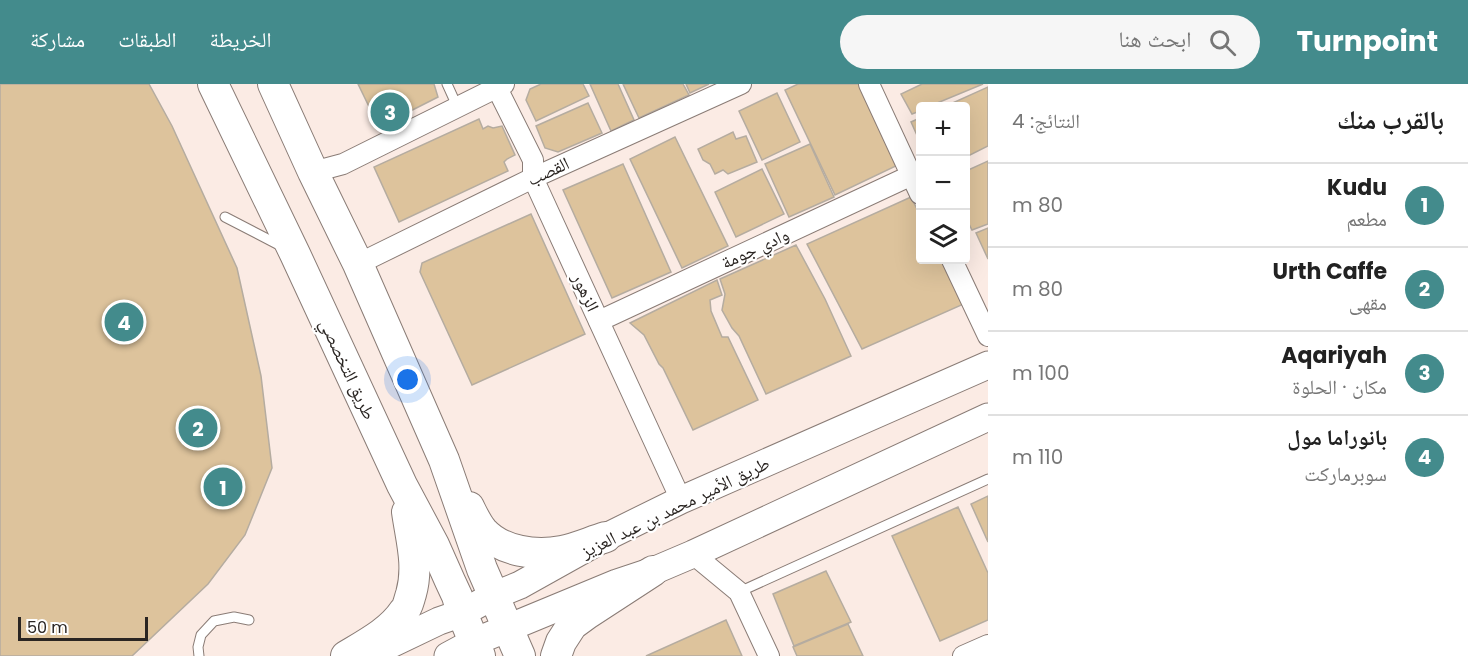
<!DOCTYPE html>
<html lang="ar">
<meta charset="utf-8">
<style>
body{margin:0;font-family:Poppins,"Noto Naskh Arabic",sans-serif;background:#f6f6f6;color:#222;direction:rtl}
.controls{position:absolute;right:18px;top:18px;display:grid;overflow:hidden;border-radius:6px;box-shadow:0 6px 24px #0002}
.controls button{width:54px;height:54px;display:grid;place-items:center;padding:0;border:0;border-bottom:2px solid #e0e0e0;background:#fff;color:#222;font:30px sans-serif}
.scale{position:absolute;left:18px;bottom:15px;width:130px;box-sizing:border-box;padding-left:6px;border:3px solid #2a2522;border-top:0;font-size:16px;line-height:21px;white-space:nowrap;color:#2a2522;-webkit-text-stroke:4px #fff;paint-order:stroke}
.you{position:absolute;left:408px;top:296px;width:21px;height:21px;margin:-15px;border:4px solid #fff;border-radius:50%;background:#1a73e8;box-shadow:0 0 0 9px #1a73e833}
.badge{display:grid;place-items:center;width:39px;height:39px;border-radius:50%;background:#438b8c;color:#fff;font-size:20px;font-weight:700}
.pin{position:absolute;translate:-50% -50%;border:3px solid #fff;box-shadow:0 2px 6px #0006}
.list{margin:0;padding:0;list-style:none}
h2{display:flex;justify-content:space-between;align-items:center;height:78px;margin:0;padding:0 24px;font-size:26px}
h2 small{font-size:20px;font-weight:400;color:#767676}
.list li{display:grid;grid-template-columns:39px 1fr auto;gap:18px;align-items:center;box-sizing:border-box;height:84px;padding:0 24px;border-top:2px solid #e0e0e0}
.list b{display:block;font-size:22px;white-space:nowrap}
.list p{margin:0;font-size:20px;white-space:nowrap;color:#767676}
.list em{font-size:20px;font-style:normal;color:#767676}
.icon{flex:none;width:33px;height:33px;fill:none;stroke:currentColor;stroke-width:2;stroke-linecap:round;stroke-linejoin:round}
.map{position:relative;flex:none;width:988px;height:572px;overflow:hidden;direction:ltr}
header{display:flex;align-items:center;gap:36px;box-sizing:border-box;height:84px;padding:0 30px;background:#438b8c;color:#fff}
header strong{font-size:28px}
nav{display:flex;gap:33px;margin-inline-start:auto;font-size:21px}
.search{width:420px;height:54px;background:#f6f6f6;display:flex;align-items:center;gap:15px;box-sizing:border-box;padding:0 21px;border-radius:33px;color:#767676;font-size:22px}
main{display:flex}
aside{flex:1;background:#fff}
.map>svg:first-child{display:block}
</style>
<header>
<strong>Turnpoint</strong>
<div class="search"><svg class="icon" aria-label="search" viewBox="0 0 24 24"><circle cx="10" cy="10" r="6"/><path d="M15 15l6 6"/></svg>ابحث هنا</div>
<nav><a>الخريطة</a><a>الطبقات</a><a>مشاركة</a></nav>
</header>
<main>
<aside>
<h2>بالقرب منك<small>النتائج: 4</small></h2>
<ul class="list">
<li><span class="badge">1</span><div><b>Kudu</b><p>مطعم</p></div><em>80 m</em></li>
<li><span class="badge">2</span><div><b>Urth Caffe</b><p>مقهى</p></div><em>80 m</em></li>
<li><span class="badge">3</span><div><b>Aqariyah</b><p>مكان · الحلوة</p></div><em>100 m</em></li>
<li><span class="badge">4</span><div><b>بانوراما مول</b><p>سوبرماركت</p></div><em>110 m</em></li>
</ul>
</aside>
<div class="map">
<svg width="988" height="572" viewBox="0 0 988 572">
<rect width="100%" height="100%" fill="#fbebe4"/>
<g fill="#ddc39c" stroke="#b5aca0" stroke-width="1.5">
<path d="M0,0H149L172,42L237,184L261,292L272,384L245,451L208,500L132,572H0Z"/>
<path d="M358,0H434L438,13L379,43Z"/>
<path d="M541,0H583L589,12L536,37L526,16L530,5Z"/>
<path d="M590,0H618L634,36L611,47Z"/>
<path d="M623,0H683L689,11L639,34Z"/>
<path d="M686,0H709L690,9Z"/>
<path d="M798,0H860L898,81L835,111L785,6Z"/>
<path d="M922,0H983L930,22H920V27L912,30L901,10Z"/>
<path d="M988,3V62L966,73V22H946Z"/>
<path d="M777,9L800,58L762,76L739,27Z"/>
<path d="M588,19L602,49L558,68L545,64L536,42Z"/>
<path d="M920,34V58L911,38Z"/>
<path d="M479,35L483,45L488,42L493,44L502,42L515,71L507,75L504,78L508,87L399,138L374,83Z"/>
<path d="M733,48L736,55L746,52L757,78L728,90L723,86L715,90L710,80L703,76L698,65Z"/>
<path d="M675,53L728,162L682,184L630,75Z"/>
<path d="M810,60L834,113L789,133L765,80Z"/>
<path d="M988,77V140L972,146L966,134V87Z"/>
<path d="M623,80L671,188L612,214L563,106Z"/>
<path d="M762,85L784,130L736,153L715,108Z"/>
<path d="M911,113L920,131V176H944L966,219L862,265L807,160Z"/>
<path d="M531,130L585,250L472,301L420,188L422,179Z"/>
<path d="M988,144V175L976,149Z"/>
<path d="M796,161L825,215L851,272L766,310L739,252L732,244L722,226L725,210L720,195Z"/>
<path d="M717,196L722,211L710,216L711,227L722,253H728L758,316L693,346L663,284L659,280L644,251L630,239Z"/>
<path d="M988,412V458L971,420Z"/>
<path d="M958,423L988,489V536L940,557L892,452Z"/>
<path d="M826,487L851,538L794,562L773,510Z"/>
<path d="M726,536L742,572H646Z"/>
<path d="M848,540L863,572H797L793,563Z"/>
</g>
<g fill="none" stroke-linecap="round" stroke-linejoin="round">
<defs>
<g id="service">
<path d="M447,0L457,22"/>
<path d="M225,133L281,162"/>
<path d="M739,508L988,395"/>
<path d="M199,572L198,563L201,551L214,537L234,533L249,536"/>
</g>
<g id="minor">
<path d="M495,0L533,76V94L681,416"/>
<path d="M869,0L920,110"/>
<path d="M313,88L343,80L504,0"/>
<path d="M952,176L988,252"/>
<path d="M358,180L533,94L741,0"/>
<path d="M599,237L912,91"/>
<path d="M693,470L739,508L769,572"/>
<path d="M963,572L988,561"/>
</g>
<g id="secondary">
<path d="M366,572L439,537L462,529L493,512L520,501L606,453L681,416L988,281"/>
<path d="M448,572L474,558L508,544L617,499L653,487L693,470L988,333"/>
</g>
<g id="primary">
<path d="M213,0L295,170L402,401L434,461L450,497L457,512L462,529L480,572"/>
<path d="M273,0L313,88L358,180L444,376L482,485L520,572"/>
<path d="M469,423C473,431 477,440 483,447C502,468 536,472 562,467C577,464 592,457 606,453"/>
<path d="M346,572C366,560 391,547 404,527C408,523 409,516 411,510C419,482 411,456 407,428"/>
<path d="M556,572L561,558L572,541L587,530L653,487"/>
</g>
</defs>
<use href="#service" stroke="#8a7c76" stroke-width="11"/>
<use href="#minor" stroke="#8a7c76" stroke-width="22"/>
<use href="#secondary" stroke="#8a7c76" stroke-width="29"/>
<use href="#primary" stroke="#8a7c76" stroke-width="32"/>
<use href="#service" stroke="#fff" stroke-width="9"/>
<use href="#minor" stroke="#fff" stroke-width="20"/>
<use href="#secondary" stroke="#fff" stroke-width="27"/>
<use href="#primary" stroke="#fff" stroke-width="30"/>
</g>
<g text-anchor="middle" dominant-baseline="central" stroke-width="4.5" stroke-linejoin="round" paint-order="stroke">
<g font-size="18" fill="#2a2522" stroke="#fff">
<text transform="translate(548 87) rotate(-25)">القصب</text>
<text transform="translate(755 164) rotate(-25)">وادي جومة</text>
<text transform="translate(586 208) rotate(65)">الزهور</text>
<text transform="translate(348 285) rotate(65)">طريق التخصصي</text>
<text transform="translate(675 423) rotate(-26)">طريق الأمير محمد بن عبد العزيز</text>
</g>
</g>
</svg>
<div class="controls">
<button>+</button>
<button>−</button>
<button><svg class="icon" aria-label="layers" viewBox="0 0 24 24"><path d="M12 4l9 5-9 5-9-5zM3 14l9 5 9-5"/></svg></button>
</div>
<div class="scale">50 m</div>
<div class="you"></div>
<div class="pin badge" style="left:223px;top:403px">1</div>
<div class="pin badge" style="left:198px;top:344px">2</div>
<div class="pin badge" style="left:390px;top:28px">3</div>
<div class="pin badge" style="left:124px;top:238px">4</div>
</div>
</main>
